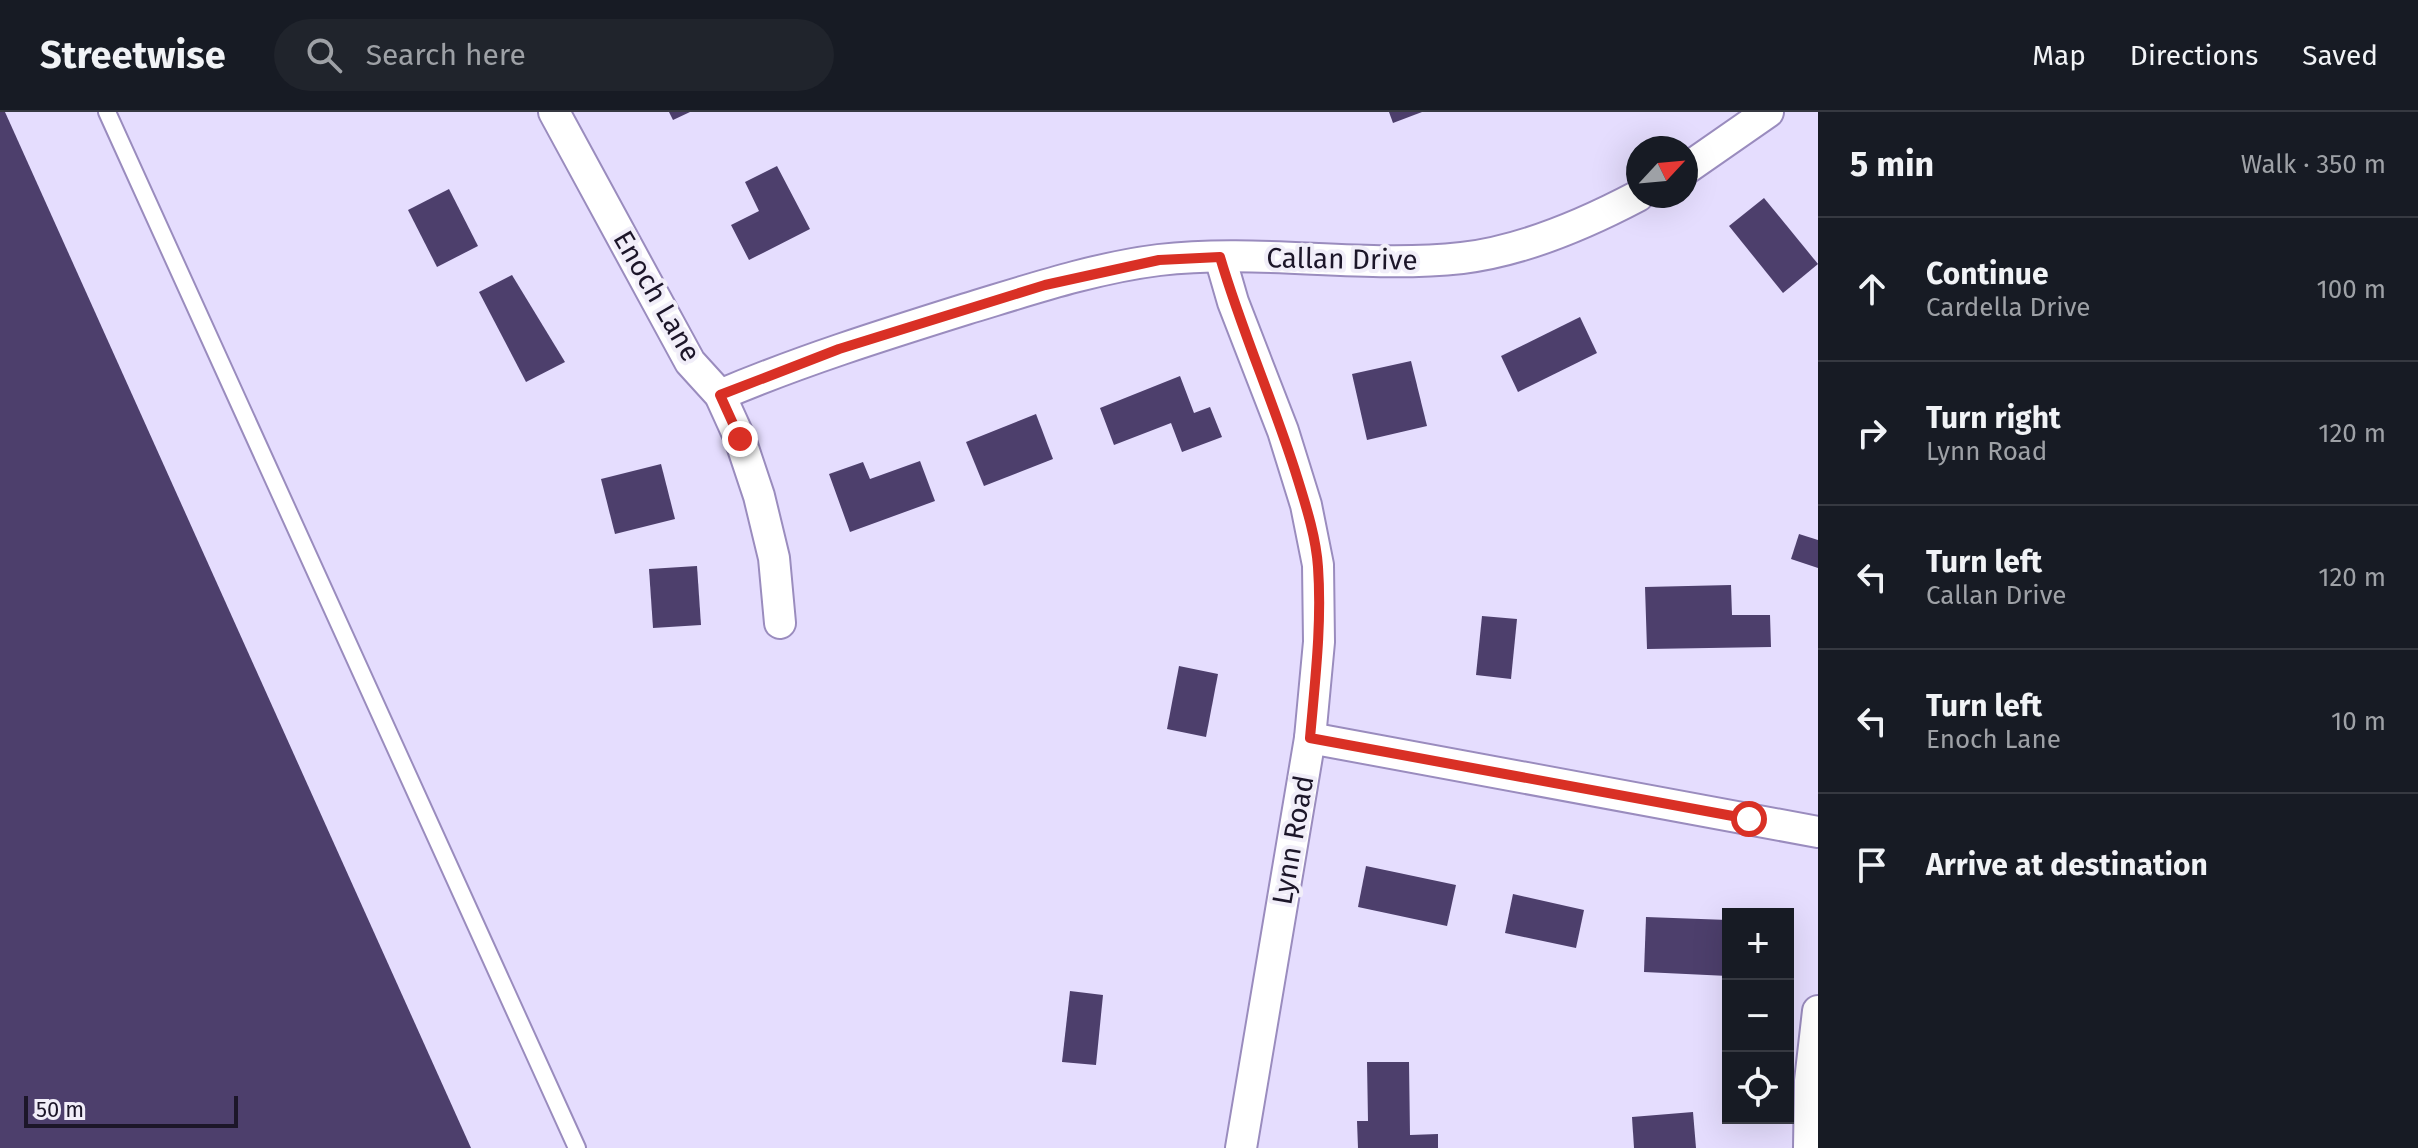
<!DOCTYPE html>
<meta charset="utf-8">
<style>
body{margin:0;font-family:"Fira Sans",sans-serif;background:#20242c;color:#f1f3f6}
.controls{position:absolute;right:24px;bottom:24px;display:grid;overflow:hidden;border-radius:0px;box-shadow:0 8px 32px #0002}
.controls button{width:72px;height:72px;display:grid;place-items:center;padding:0;border:0;border-bottom:2px solid #363941;background:#171b24;color:#f1f3f6;font:40px sans-serif}
.compass{position:absolute;left:1626px;top:24px;width:72px;height:72px;border-radius:50%;background:#171b24;box-shadow:0 8px 32px #0002;rotate:64deg}
.scale{position:absolute;left:24px;bottom:20px;width:214px;box-sizing:border-box;padding-left:8px;border:4px solid #1c1629;border-top:0;font-size:22px;line-height:28px;white-space:nowrap;color:#1c1629;-webkit-text-stroke:6px #f1eef9;paint-order:stroke}
.stop{position:absolute;width:24px;height:24px;margin:-18px;border:6px solid #d93025;border-radius:50%;background:#fff}
.stop.end{background:#d93025;border-color:#fff;box-shadow:0 2px 8px #0008}
.list{margin:0;padding:0;list-style:none}
h2{display:flex;justify-content:space-between;align-items:center;height:104px;margin:0;padding:0 32px;font-size:34px}
h2 small{font-size:26px;font-weight:400;color:#9ea1a6}
.list li{display:grid;grid-template-columns:52px 1fr auto;gap:24px;align-items:center;box-sizing:border-box;height:144px;padding:0 32px;border-top:2px solid #363941}
.list b{display:block;font-size:30px;white-space:nowrap}
.list p{margin:0;font-size:26px;white-space:nowrap;color:#9ea1a6}
.list em{font-size:26px;font-style:normal;color:#9ea1a6}
.icon{flex:none;width:44px;height:44px;fill:none;stroke:currentColor;stroke-width:2;stroke-linecap:round;stroke-linejoin:round}
.map{position:relative;flex:none;width:1818px;height:1036px;overflow:hidden}
header{display:flex;align-items:center;gap:48px;box-sizing:border-box;height:112px;padding:0 40px;background:#171b24;border-bottom:2px solid #363941}
header strong{font-size:38px}
nav{display:flex;gap:44px;margin-inline-start:auto;font-size:28px}
.search{width:560px;height:72px;background:#20242c;display:flex;align-items:center;gap:20px;box-sizing:border-box;padding:0 28px;border-radius:44px;color:#9ea1a6;font-size:30px}
main{display:flex}
aside{flex:1;background:#171b24}
.map>svg:first-child{display:block}
</style>
<header>
<strong>Streetwise</strong>
<div class="search"><svg class="icon" aria-label="search" viewBox="0 0 24 24"><circle cx="10" cy="10" r="6"/><path d="M15 15l6 6"/></svg>Search here</div>
<nav><a>Map</a><a>Directions</a><a>Saved</a></nav>
</header>
<main>
<div class="map">
<svg width="1818" height="1036" viewBox="0 0 1818 1036">
<rect width="100%" height="100%" fill="#e5ddfe"/>
<g fill="#4d3f6c">
<path d="M0,0H5L471,1036H0Z"/>
<path d="M669,0H690L673,8Z"/>
<path d="M1389,0H1422L1393,11Z"/>
<path d="M777,54L810,117L749,148L731,113L759,99L745,70Z"/>
<path d="M449,77L478,134L437,155L408,98Z"/>
<path d="M1764,86L1818,152L1783,181L1729,114Z"/>
<path d="M512,163L565,250L526,270L479,180Z"/>
<path d="M1580,205L1597,241L1518,280L1501,244Z"/>
<path d="M1411,249L1427,314L1367,328L1352,262Z"/>
<path d="M1180,264L1194,301L1210,295L1222,325L1182,340L1171,311L1114,333L1100,296Z"/>
<path d="M1036,302L1053,347L984,374L966,330Z"/>
<path d="M920,349L935,389L850,420L829,362L863,350L870,367Z"/>
<path d="M661,352L675,407L615,422L601,367Z"/>
<path d="M1799,422L1818,428V456L1791,447Z"/>
<path d="M697,454L701,513L653,516L649,457Z"/>
<path d="M1731,473L1732,503H1770L1771,535L1647,537L1645,475Z"/>
<path d="M1482,504L1517,507L1511,567L1476,563Z"/>
<path d="M1179,554L1218,562L1206,625L1167,617Z"/>
<path d="M1366,754L1456,773L1447,814L1358,795Z"/>
<path d="M1513,782L1584,798L1576,836L1505,821Z"/>
<path d="M1646,805L1728,808V864L1644,860Z"/>
<path d="M1070,879L1103,883L1096,953L1062,950Z"/>
<path d="M1367,950H1409L1410,1023L1438,1022V1036H1358L1357,1009H1368Z"/>
<path d="M1693,1000L1696,1036H1634L1632,1005Z"/>
</g>
<g fill="none" stroke-linecap="round" stroke-linejoin="round">
<defs>
<path id="service" d="M107,0L577,1036"/>
<g id="minor">
<path d="M554,0L690,250L720,283L740,327L759,384L774,446L780,511"/>
<path d="M1686,57L1768,0"/>
<path d="M1220,145L1233,190L1283,319L1306,393L1318,453L1319,530L1310,626L1241,1036"/>
<path d="M720,283C800,249 883,223 966,197C1029,178 1094,156 1159,148C1259,136 1361,157 1462,146C1522,139 1585,112 1638,84"/>
<path d="M1310,626L1818,720"/>
<path d="M1809,1036L1810,969L1818,899"/>
</g>
</defs>
<use href="#service" stroke="#9a8cbe" stroke-width="20"/>
<use href="#minor" stroke="#9a8cbe" stroke-width="34"/>
<use href="#service" stroke="#fff" stroke-width="16"/>
<use href="#minor" stroke="#fff" stroke-width="30"/>
</g>
<g fill="none" stroke-linecap="round" stroke-linejoin="round">
<path stroke="#d93025" stroke-width="10" d="M740,327L720,283L839,237L1045,173L1159,148L1220,145C1242,220 1274,291 1297,365C1306,394 1316,425 1318,455C1322,512 1315,569 1310,626L1749,707"/>
</g>
<g text-anchor="middle" dominant-baseline="central" stroke-width="8" stroke-linejoin="round" paint-order="stroke">
<g font-size="28" fill="#1c1629" stroke="#f1eef9">
<text transform="translate(1342 147) rotate(1)">Callan Drive</text>
<text transform="translate(657 184) rotate(60)">Enoch Lane</text>
<text transform="translate(1293 728) rotate(-80)">Lynn Road</text>
</g>
</g>
</svg>
<div class="controls">
<button>+</button>
<button>−</button>
<button><svg class="icon" aria-label="locate" viewBox="0 0 24 24"><circle cx="12" cy="12" r="6"/><path d="M12 2v4M12 18v4M2 12h4M18 12h4"/></svg></button>
</div>
<svg class="compass" viewBox="-18 -18 36 36"><path d="M0-13l5 13h-10z" fill="#e53935"/><path d="M0 13l5-13h-10z" fill="#9ea1a6"/></svg>
<div class="scale">50 m</div>
<div class="stop" style="left:1749px;top:707px"></div>
<div class="stop end" style="left:740px;top:327px"></div>
</div>
<aside>
<h2>5 min<small>Walk · 350 m</small></h2>
<ul class="list">
<li><svg class="icon" aria-label="ahead" viewBox="0 0 24 24"><path d="M12 20V5M6 11l6-6 6 6"/></svg><div><b>Continue</b><p>Cardella Drive</p></div><em>100 m</em></li>
<li><svg class="icon" aria-label="right" viewBox="0 0 24 24"><path d="M7 20v-9h11M14 6l5 5-5 5"/></svg><div><b>Turn right</b><p>Lynn Road</p></div><em>120 m</em></li>
<li><svg class="icon" aria-label="left" viewBox="0 0 24 24"><path d="M17 20v-9H6M10 6l-5 5 5 5"/></svg><div><b>Turn left</b><p>Callan Drive</p></div><em>120 m</em></li>
<li><svg class="icon" aria-label="left" viewBox="0 0 24 24"><path d="M17 20v-9H6M10 6l-5 5 5 5"/></svg><div><b>Turn left</b><p>Enoch Lane</p></div><em>10 m</em></li>
<li><svg class="icon" aria-label="arrive" viewBox="0 0 24 24"><path d="M6 21V4h12l-3 4 3 4H6"/></svg><div><b>Arrive at destination</b></div></li>
</ul>
</aside>
</main>
